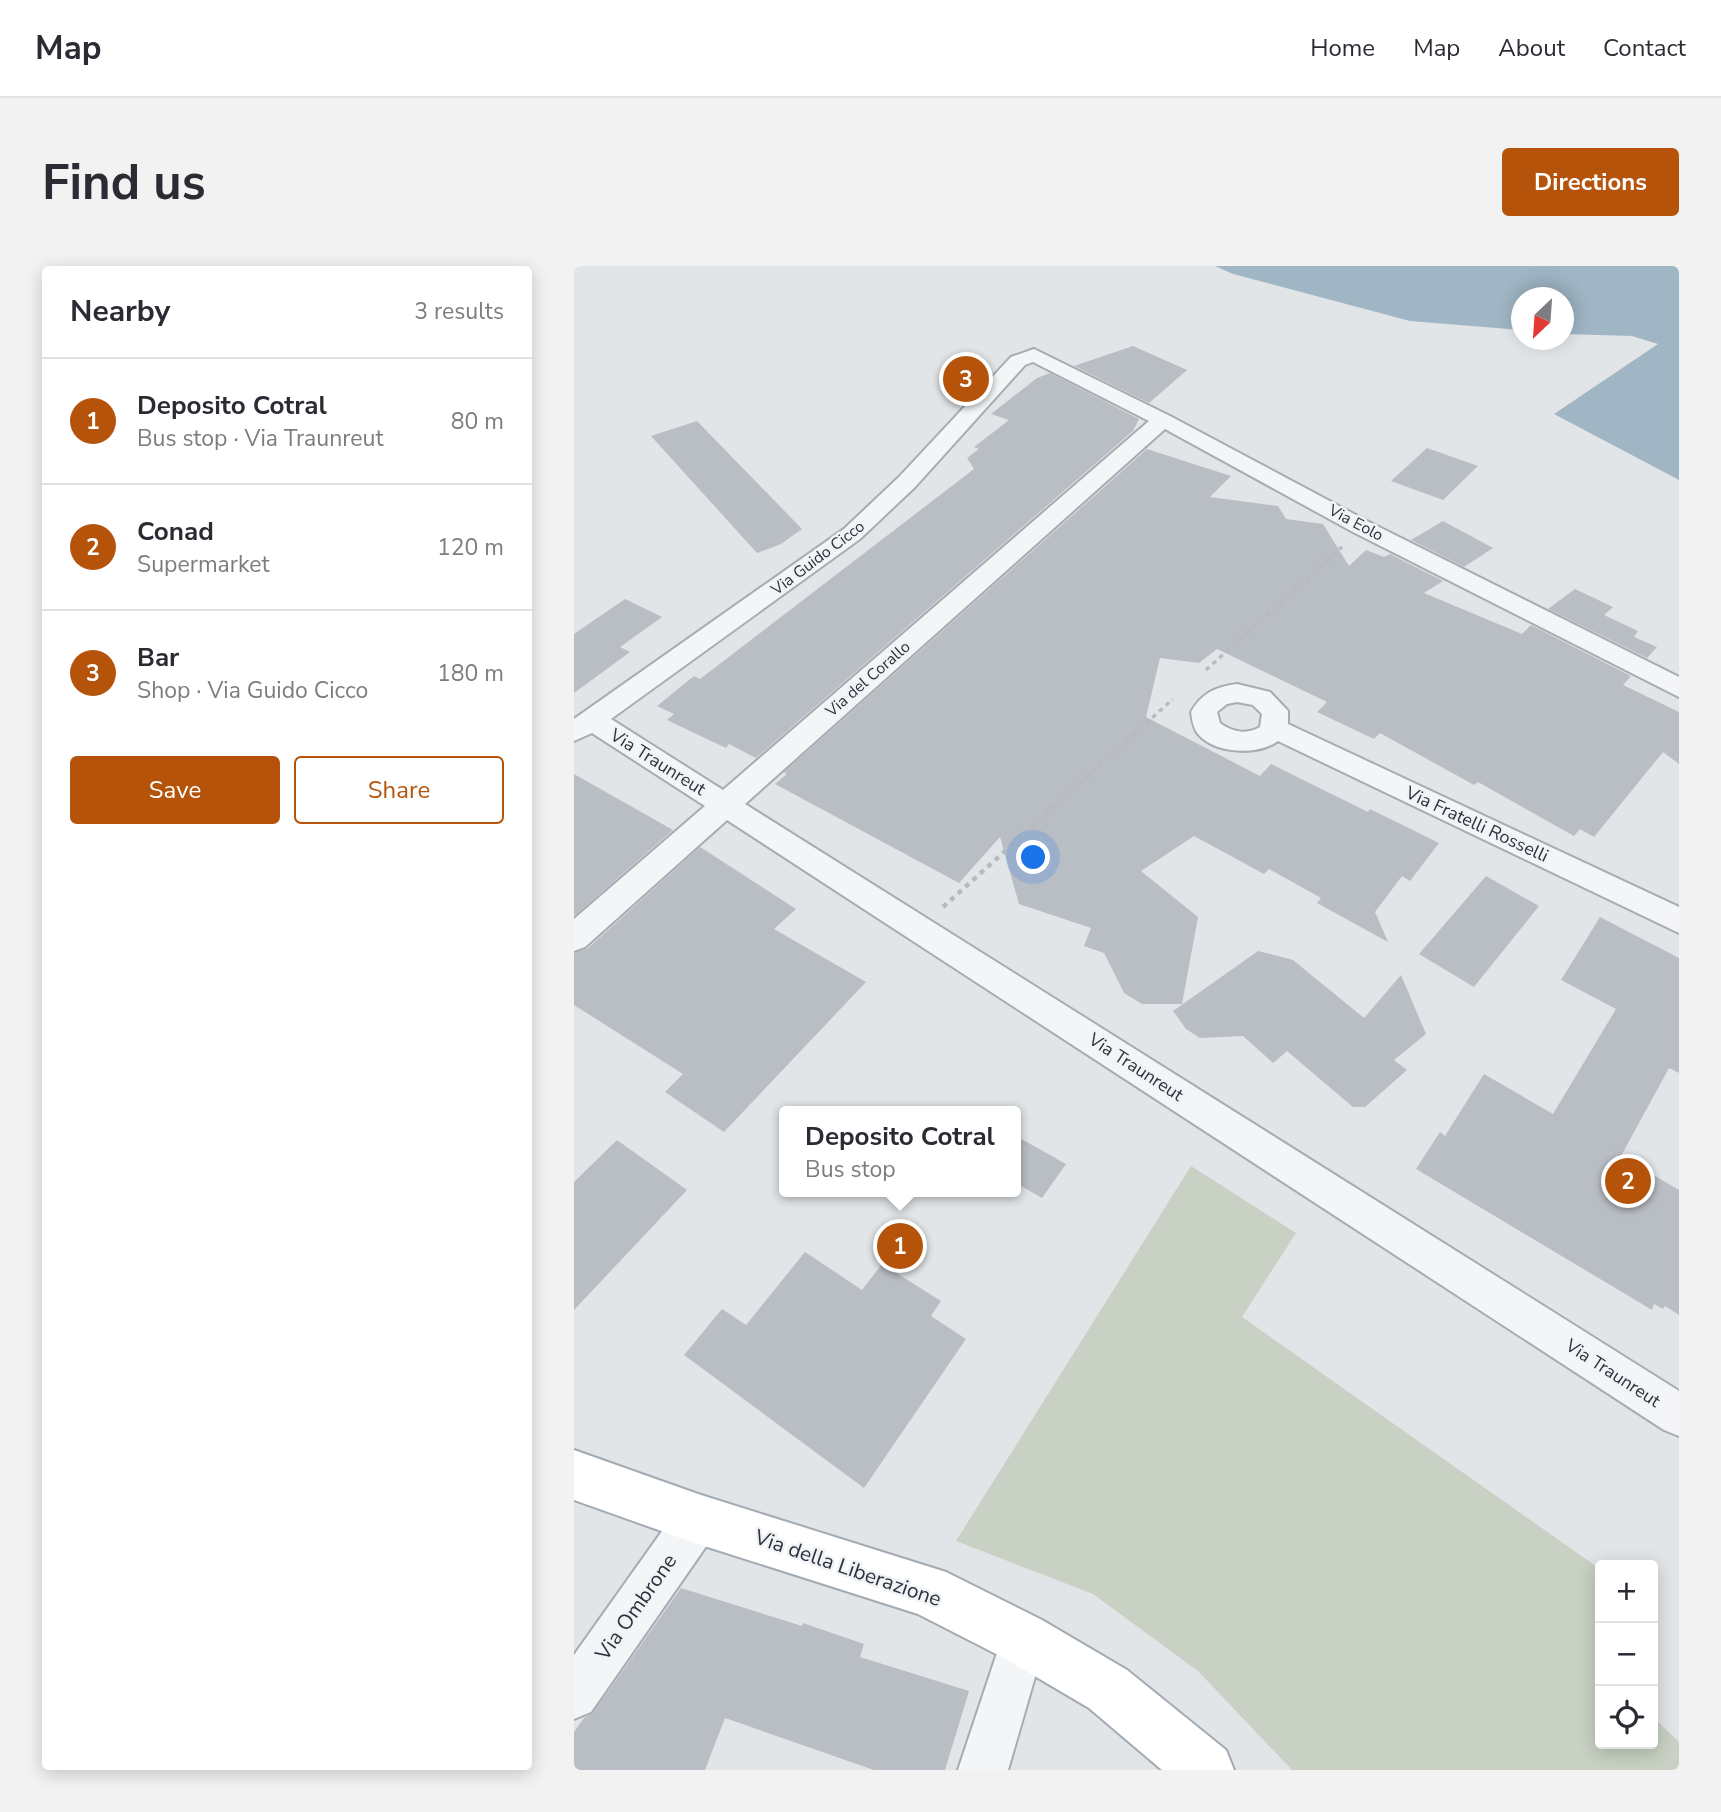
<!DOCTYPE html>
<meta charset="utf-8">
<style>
body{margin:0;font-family:"Nunito Sans",sans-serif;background:#f2f2f3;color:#2b2b33}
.controls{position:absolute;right:21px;bottom:21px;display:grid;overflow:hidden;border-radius:7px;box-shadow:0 4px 18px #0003}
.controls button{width:63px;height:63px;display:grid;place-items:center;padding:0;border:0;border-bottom:2px solid #e1e1e2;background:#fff;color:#2b2b33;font:35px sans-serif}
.compass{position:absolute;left:937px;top:21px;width:63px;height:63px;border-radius:50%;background:#fff;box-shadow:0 4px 18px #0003;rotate:205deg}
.you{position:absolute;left:460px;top:592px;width:24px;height:24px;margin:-18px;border:5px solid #fff;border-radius:50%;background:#1a73e8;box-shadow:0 0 0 10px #1a73e833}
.badge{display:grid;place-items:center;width:46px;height:46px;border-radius:50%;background:#b45309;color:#fff;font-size:23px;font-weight:700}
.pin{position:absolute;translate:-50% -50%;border:4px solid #fff;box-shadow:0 2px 7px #0006}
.popup{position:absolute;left:205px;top:840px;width:242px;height:91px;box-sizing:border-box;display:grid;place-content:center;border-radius:7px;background:#fff;filter:drop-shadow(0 2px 5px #0005);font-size:23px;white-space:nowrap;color:#7c7c81}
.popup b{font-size:26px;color:#2b2b33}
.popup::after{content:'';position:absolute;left:50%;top:100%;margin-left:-14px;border:14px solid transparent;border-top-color:#fff}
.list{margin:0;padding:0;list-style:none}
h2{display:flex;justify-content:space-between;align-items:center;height:91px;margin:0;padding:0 28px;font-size:30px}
h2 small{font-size:23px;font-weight:400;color:#7c7c81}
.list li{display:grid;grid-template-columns:46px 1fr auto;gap:21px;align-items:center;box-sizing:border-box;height:126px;padding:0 28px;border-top:2px solid #e1e1e2}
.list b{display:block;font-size:26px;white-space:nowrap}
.list p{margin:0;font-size:23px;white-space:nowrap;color:#7c7c81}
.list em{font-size:23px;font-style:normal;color:#7c7c81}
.actions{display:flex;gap:14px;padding:21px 28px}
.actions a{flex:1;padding:16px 0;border:2px solid #b45309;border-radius:7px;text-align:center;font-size:24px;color:#b45309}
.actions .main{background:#b45309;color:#fff}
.icon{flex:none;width:38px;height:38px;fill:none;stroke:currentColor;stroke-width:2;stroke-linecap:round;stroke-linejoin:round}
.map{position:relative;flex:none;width:1105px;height:1504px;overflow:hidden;border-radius:7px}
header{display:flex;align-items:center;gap:42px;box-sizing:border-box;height:98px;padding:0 35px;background:#fff;border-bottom:2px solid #e1e1e2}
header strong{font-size:33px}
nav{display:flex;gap:38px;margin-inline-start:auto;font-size:24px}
.intro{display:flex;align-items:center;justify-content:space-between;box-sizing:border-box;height:168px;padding:0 42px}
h1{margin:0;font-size:49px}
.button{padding:18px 32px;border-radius:7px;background:#b45309;color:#fff;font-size:24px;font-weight:700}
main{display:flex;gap:42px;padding:0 42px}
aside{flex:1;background:#fff;border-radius:7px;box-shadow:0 4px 18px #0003}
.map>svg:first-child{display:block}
</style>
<header>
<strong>Map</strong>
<nav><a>Home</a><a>Map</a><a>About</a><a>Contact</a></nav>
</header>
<div class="intro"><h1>Find us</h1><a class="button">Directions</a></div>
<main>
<aside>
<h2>Nearby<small>3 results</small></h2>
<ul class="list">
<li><span class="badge">1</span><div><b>Deposito Cotral</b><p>Bus stop · Via Traunreut</p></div><em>80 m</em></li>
<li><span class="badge">2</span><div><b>Conad</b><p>Supermarket</p></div><em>120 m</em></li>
<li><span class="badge">3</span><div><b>Bar</b><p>Shop · Via Guido Cicco</p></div><em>180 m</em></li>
</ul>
<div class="actions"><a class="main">Save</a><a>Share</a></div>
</aside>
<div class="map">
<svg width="1105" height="1504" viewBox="0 0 1105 1504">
<rect width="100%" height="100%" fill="#e1e5e8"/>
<path fill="#c8d1c3" d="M617,900L722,967L668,1051L1026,1303V1478H1079V1451L1105,1476V1504H718L624,1405L519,1328L382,1275Z"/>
<path fill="#a0b6c5" d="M641,0H1105V214L980,148L1084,78L1058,70L990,68V32H948L947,64L836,55L659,8Z"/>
<g fill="#b9bec5">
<path d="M559,80L613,104L575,137L500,100Z"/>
<path d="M476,107L565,153L559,165L182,492L155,478L152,482L93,454L100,448L83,440L120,410L126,413L400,203L393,192L405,183L400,181L435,154L417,148L463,112Z"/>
<path d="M123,155L228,263L207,278L183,287L77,170Z"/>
<path d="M853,182L904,200L869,234L817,215Z"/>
<path d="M573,183L657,210L636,231L704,240L712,253L749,258L775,300L792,284L810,291L816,288L869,315L850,327L948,368L957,359L1057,410L1049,419L1105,446V498L1089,486L1020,571L1006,563L1000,570L904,516L900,519L806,467L800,473L743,446L753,436L643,383L625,397L586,392L572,451L686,510L697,498L794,546L796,543L865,577L836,615L828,610L801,646L814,676L743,637L747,632L695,603L690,608L620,570L567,605L624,651L608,738H568L550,727L530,687L510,680L517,662L445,638L426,571L385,617L201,518L213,508L210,506Z"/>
<path d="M869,255L919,282L890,301L837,274Z"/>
<path d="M1001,323L1039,341L1030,349L1064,365L1060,371L1083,381L1073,392L974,343Z"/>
<path d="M51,333L88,351L46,381L56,386L0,427V368Z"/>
<path d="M0,508L99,564L0,650Z"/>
<path d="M126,581L222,643L200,663L292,716L150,866L91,826L109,808L0,739V687L13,683Z"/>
<path d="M912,610L965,640L900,721L845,688Z"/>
<path d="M1026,651L1105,692V807L1095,802L1047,890L1105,924V1049L1091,1040L1089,1043L1080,1038L1078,1044L842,903L866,866L871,870L910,808L979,848L1042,743L987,714Z"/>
<path d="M684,685L719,694L790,752L827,709L852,768L820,794L833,804L791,841H779L713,785L699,797L669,770L626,772L612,763L599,745Z"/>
<path d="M442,870L492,898L468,932L442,917Z"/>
<path d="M43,874L113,924L0,1044V916Z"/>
<path d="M231,986L288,1024L308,998L367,1035L357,1050L392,1073L290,1222L110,1089L148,1043L172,1059Z"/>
<path d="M107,1322L228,1360L229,1357L290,1378L286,1391L395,1425L371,1504H300L151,1452L131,1504H0V1466L10,1452L19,1447Z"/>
</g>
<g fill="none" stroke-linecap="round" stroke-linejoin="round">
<defs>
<g id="minor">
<path d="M460,83L596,150L795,256L1105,411V431L779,266L591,163L171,538L1105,1125V1170L1090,1164L153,554L11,681L0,685V653L131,540L18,467L0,475V453L270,263L325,211L437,91ZM459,96L575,155L149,524L37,453L286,273L341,221L451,99Z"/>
<path d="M663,418L696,426L714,445V458L1105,641V667L704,475C683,490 641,488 624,468C619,462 618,453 617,446C628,427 641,421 663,418ZM663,436L679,439L688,448L686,461C673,469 658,466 646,457L643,446L653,438Z"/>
<path d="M124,1231L140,1237L146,1253L140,1269L17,1446L0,1453V1389L108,1237Z"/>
<path d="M449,1350L465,1357L472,1373L434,1504H384L433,1357Z"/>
</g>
<path id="primary" d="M0,1184L124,1228L372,1306L468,1354L553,1404L652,1484L660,1504H588L515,1442L430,1392L344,1348L124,1278L0,1234Z"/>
</defs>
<use href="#minor" stroke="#a7acb2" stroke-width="4"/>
<use href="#primary" stroke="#a2aab3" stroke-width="4"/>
<g stroke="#b7bbc0" stroke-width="3.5" stroke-dasharray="4.5 4.5" stroke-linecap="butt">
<path d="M632,404L768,281"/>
<path d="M458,560L599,433"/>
</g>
<path stroke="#b7bbc0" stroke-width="4.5" stroke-dasharray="5 5" stroke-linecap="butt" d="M369,641L460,559"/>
<use href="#minor" fill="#f3f5f7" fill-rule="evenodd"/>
<use href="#primary" fill="#fff" fill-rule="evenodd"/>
</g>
<g text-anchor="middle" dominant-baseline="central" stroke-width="5" stroke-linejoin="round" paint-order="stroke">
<g font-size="16" fill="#2b343e" stroke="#f1f3f6">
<text transform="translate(782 257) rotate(28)">Via Eolo</text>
<text transform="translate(244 292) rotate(-37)">Via Guido Cicco</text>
<text transform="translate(294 413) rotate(-41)">Via del Corallo</text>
</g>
<g font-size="18" fill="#2b343e" stroke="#f1f3f6">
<text transform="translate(84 496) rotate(32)">Via Traunreut</text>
<text transform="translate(903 558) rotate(25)">Via Fratelli Rosselli</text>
<text transform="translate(562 801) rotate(33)">Via Traunreut</text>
<text transform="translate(1039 1107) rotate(33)">Via Traunreut</text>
</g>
<g font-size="21" fill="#2b343e" stroke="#f1f3f6">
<text transform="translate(274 1302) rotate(19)">Via della Liberazione</text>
<text transform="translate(62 1341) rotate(-55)">Via Ombrone</text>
</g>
</g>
</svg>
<div class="controls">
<button>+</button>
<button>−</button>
<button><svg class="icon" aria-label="locate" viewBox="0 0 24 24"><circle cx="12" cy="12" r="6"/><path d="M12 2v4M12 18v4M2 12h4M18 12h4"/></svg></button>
</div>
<svg class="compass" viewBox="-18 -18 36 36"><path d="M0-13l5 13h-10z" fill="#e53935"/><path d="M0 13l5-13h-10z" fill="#7c7c81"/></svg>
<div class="you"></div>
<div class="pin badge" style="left:326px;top:980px">1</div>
<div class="popup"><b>Deposito Cotral</b>Bus stop</div>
<div class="pin badge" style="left:1054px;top:915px">2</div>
<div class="pin badge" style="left:392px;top:113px">3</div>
</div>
</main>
